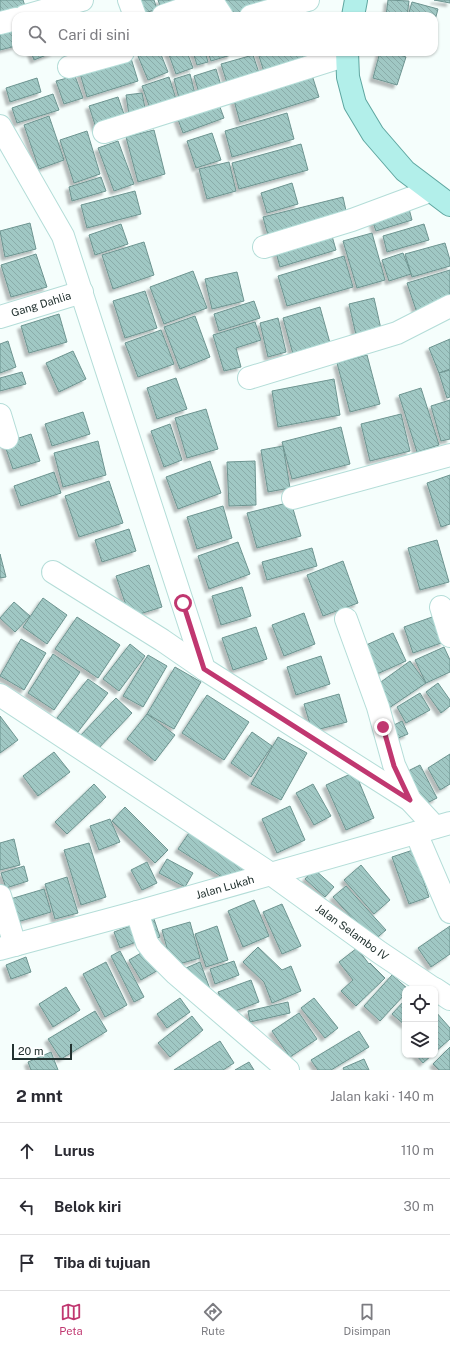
<!DOCTYPE html>
<html lang="id">
<meta charset="utf-8">
<style>
body{margin:0;font-family:"Public Sans",sans-serif;background:#f7f7f7;color:#2b2b33}
.controls{position:absolute;right:12px;bottom:12px;display:grid;overflow:hidden;border-radius:8px;box-shadow:0 1px 3px #0004}
.controls button{width:36px;height:36px;display:grid;place-items:center;padding:0;border:0;border-bottom:1px solid #e1e1e2;background:#fff;color:#2b2b33;font:20px sans-serif}
.scale{position:absolute;left:12px;bottom:10px;width:60px;box-sizing:border-box;padding-left:4px;border:2px solid #223230;border-top:0;font-size:11px;line-height:14px;white-space:nowrap;color:#223230;-webkit-text-stroke:3px #fff;paint-order:stroke}
.stop{position:absolute;width:12px;height:12px;margin:-9px;border:3px solid #c03770;border-radius:50%;background:#fff}
.stop.end{background:#c03770;border-color:#fff;box-shadow:0 1px 4px #0008}
.list{margin:0;padding:0;list-style:none}
h2{display:flex;justify-content:space-between;align-items:center;height:52px;margin:0;padding:0 16px;font-size:17px}
h2 small{font-size:13px;font-weight:400;color:#7c7c81}
.list li{display:grid;grid-template-columns:26px 1fr auto;gap:12px;align-items:center;box-sizing:border-box;height:56px;padding:0 16px;border-top:1px solid #e1e1e2}
.list b{display:block;font-size:15px;white-space:nowrap}
.list em{font-size:13px;font-style:normal;color:#7c7c81}
.icon{flex:none;width:22px;height:22px;fill:none;stroke:currentColor;stroke-width:2;stroke-linecap:round;stroke-linejoin:round}
.map{position:relative;flex:none;width:450px;height:1070px;overflow:hidden}
.search{position:absolute;background:#fff;box-shadow:0 1px 3px #0004;left:12px;right:12px;top:12px;height:44px;display:flex;align-items:center;gap:10px;box-sizing:border-box;padding:0 14px;border-radius:12px;color:#7c7c81;font-size:15px}
.sheet{height:220px;background:#fff}
nav{display:flex;justify-content:space-around;align-items:center;box-sizing:border-box;height:56px;border-top:1px solid #e1e1e2;background:#fff;font-size:11px;color:#7c7c81}
nav a{display:grid;justify-items:center;gap:2px}
nav .on{color:#c03770}
.map>svg:first-child{display:block}
</style>
<div class="map">
<svg width="450" height="1070" viewBox="0 0 450 1070">
<defs>
<pattern id="building-back-hatch" width="6" height="6" patternUnits="userSpaceOnUse"><rect width="6" height="6" fill="#a0c8c4"/><path d="M-1 5l2 2M0 0l6 6M5-1l2 2" fill="none" stroke="#8aaca9"/></pattern>
<filter id="shadow"><feDropShadow dx="-3.5" dy="3.5" stdDeviation="1" flood-color="#0004"/></filter>
</defs>
<rect width="100%" height="100%" fill="#f5fefc"/>
<g fill="url(#building-back-hatch)" stroke="#6d9490" filter="url(#shadow)">
<path d="M0,0H23L27,12L0,21Z"/>
<path d="M130,0H154L157,9L136,16Z"/>
<path d="M158,0H192L161,9Z"/>
<path d="M223,0H272V2L228,16Z"/>
<path d="M388,0L409,1L407,16H386Z"/>
<path d="M434,0H450V3Z"/>
<path d="M412,2L438,9L434,24V16H408Z"/>
<path d="M307,8L310,16H279Z"/>
<path d="M16,25V46L0,50V30Z"/>
<path d="M31,52H54L34,60Z"/>
<path d="M149,52H160L168,72L148,80L138,56Z"/>
<path d="M168,52H187L193,68L176,74Z"/>
<path d="M193,52H205L208,62L197,65Z"/>
<path d="M208,52H230L231,55L211,61Z"/>
<path d="M263,52H309L313,63L266,78L258,53Z"/>
<path d="M380,52H390L406,57L397,85L373,78Z"/>
<path d="M130,55L138,81L87,97L79,70Z"/>
<path d="M253,55L260,76L228,86L221,64Z"/>
<path d="M216,69L222,89L200,96L194,76Z"/>
<path d="M311,72L319,97L240,122L233,97Z"/>
<path d="M190,74L196,98L180,102L174,79Z"/>
<path d="M75,76L83,98L64,104L56,81Z"/>
<path d="M169,77L177,102L151,111L142,86Z"/>
<path d="M37,78L41,92L10,102L6,88Z"/>
<path d="M142,93L146,113L129,115L126,95Z"/>
<path d="M53,94L59,110L17,123L12,108Z"/>
<path d="M118,97L126,120L96,128L89,106Z"/>
<path d="M217,99L224,118L183,133L176,114Z"/>
<path d="M287,113L294,139L232,157L225,131Z"/>
<path d="M49,116L64,160L39,169L24,125Z"/>
<path d="M154,130L165,174L138,182L126,137Z"/>
<path d="M87,131L100,174L74,183L60,140Z"/>
<path d="M212,133L221,160L196,168L187,141Z"/>
<path d="M118,141L134,184L114,191L98,148Z"/>
<path d="M301,144L308,170L239,189L232,163Z"/>
<path d="M229,162L236,191L207,199L199,169Z"/>
<path d="M101,177L106,191L72,201L69,187Z"/>
<path d="M292,183L298,204L267,213L261,193Z"/>
<path d="M135,191L141,214L87,228L81,205Z"/>
<path d="M343,197L348,220L269,239L263,217Z"/>
<path d="M408,205L412,220L376,231L371,217Z"/>
<path d="M30,223L36,249L5,257L0,231Z"/>
<path d="M121,224L128,244L95,255L89,235Z"/>
<path d="M424,224L429,240L387,252L383,236Z"/>
<path d="M330,229L336,250L280,267L274,245Z"/>
<path d="M372,233L385,280L357,288L343,241Z"/>
<path d="M144,242L154,275L113,289L102,255Z"/>
<path d="M445,243L450,260V266L412,277L405,254Z"/>
<path d="M403,253L411,274L389,281L382,260Z"/>
<path d="M36,254L47,287L11,297L1,265Z"/>
<path d="M344,256L353,287L287,306L278,276Z"/>
<path d="M450,270V299L416,310L407,283Z"/>
<path d="M193,271L207,308L164,324L150,287Z"/>
<path d="M237,272L244,301L212,309L205,279Z"/>
<path d="M145,291L157,328L125,338L113,301Z"/>
<path d="M374,298L381,329L356,335L349,304Z"/>
<path d="M254,301L260,318L219,331L214,314Z"/>
<path d="M320,307L330,343L293,354L283,318Z"/>
<path d="M59,314L67,342L29,353L21,326Z"/>
<path d="M195,316L210,357L180,369L164,327Z"/>
<path d="M278,318L286,352L268,357L260,323Z"/>
<path d="M255,322L261,340L236,348L241,367L224,371L213,335Z"/>
<path d="M161,330L174,364L138,377L125,343Z"/>
<path d="M450,339V369L439,373L429,348Z"/>
<path d="M8,341L16,367L0,373V344Z"/>
<path d="M73,351L86,379L59,392L46,363Z"/>
<path d="M367,355L380,404L350,412L337,363Z"/>
<path d="M450,370V397L447,398L439,373Z"/>
<path d="M22,372L26,384L0,391V378Z"/>
<path d="M176,378L187,409L157,419L147,388Z"/>
<path d="M334,379L340,415L278,427L272,391Z"/>
<path d="M421,388L439,445L417,452L399,395Z"/>
<path d="M450,400V439L441,441L431,406Z"/>
<path d="M206,409L218,449L187,458L175,418Z"/>
<path d="M83,412L90,434L52,446L45,424Z"/>
<path d="M401,414L410,451L370,461L361,424Z"/>
<path d="M170,424L182,460L164,467L151,431Z"/>
<path d="M341,427L350,464L292,479L282,442Z"/>
<path d="M31,434L40,461L13,469L4,443Z"/>
<path d="M98,441L106,475L63,487L54,453Z"/>
<path d="M283,446L290,488L268,492L261,450Z"/>
<path d="M210,461L221,493L178,509L166,477Z"/>
<path d="M255,461L256,505L229,506L227,462Z"/>
<path d="M54,472L61,493L21,506L14,486Z"/>
<path d="M450,475V524L441,527L427,483Z"/>
<path d="M109,481L123,523L79,537L65,496Z"/>
<path d="M291,502L301,536L257,548L247,513Z"/>
<path d="M223,506L232,538L197,549L187,517Z"/>
<path d="M129,529L136,551L102,562L95,540Z"/>
<path d="M437,540L449,582L420,590L408,548Z"/>
<path d="M238,542L250,574L209,589L198,556Z"/>
<path d="M312,548L317,566L267,580L262,562Z"/>
<path d="M0,554L6,577L0,578Z"/>
<path d="M343,561L358,603L323,616L307,575Z"/>
<path d="M149,565L162,607L130,617L116,576Z"/>
<path d="M242,587L251,616L221,625L212,596Z"/>
<path d="M43,598L67,615L47,644L23,627Z"/>
<path d="M14,602L30,616L15,632L0,618Z"/>
<path d="M304,613L315,644L284,656L272,625Z"/>
<path d="M435,616L444,642L413,653L404,627Z"/>
<path d="M77,617L120,645L98,678L55,649Z"/>
<path d="M256,627L267,659L233,670L222,638Z"/>
<path d="M393,633L406,661L377,674L364,646Z"/>
<path d="M21,639L46,653L24,690L0,676Z"/>
<path d="M130,644L145,656L119,691L103,679Z"/>
<path d="M444,647L450,660V672L426,683L415,660Z"/>
<path d="M53,654L80,672L54,710L28,693Z"/>
<path d="M148,655L167,666L143,707L123,696Z"/>
<path d="M321,656L330,684L296,695L287,667Z"/>
<path d="M410,661L426,683L389,708L374,687Z"/>
<path d="M175,667L201,682L174,729L147,714Z"/>
<path d="M88,679L108,693L77,733L57,718Z"/>
<path d="M438,683L450,700V706L441,713L426,692Z"/>
<path d="M420,693L430,710L406,723L397,707Z"/>
<path d="M339,694L347,722L312,731L304,704Z"/>
<path d="M207,695L249,722L224,760L182,733Z"/>
<path d="M116,698L132,713L95,752L79,737Z"/>
<path d="M147,714L175,735L155,761L127,739Z"/>
<path d="M0,716L18,740L0,753Z"/>
<path d="M402,721L408,734L391,741L386,729Z"/>
<path d="M252,732L272,746L251,777L231,763Z"/>
<path d="M278,737L307,753L281,800L251,784Z"/>
<path d="M54,752L70,772L38,796L23,776Z"/>
<path d="M450,754V784L440,790L428,768Z"/>
<path d="M420,765L437,798L423,805L406,772Z"/>
<path d="M355,772L374,818L346,830L326,785Z"/>
<path d="M94,784L106,797L67,834L55,822Z"/>
<path d="M313,784L331,816L314,825L296,793Z"/>
<path d="M290,806L305,840L277,853L262,819Z"/>
<path d="M125,807L168,850L155,863L112,821Z"/>
<path d="M110,819L120,842L99,850L90,826Z"/>
<path d="M191,830L245,865L233,884L178,849Z"/>
<path d="M14,839L20,865L0,870V843Z"/>
<path d="M89,843L106,897L81,905L64,850Z"/>
<path d="M413,850L429,897L409,904L392,857Z"/>
<path d="M167,859L193,873L185,887L159,873Z"/>
<path d="M147,862L157,883L142,890L131,870Z"/>
<path d="M361,865L390,900L374,914L344,880Z"/>
<path d="M24,866L28,881L6,888L1,873Z"/>
<path d="M314,869L334,887L325,897L305,879Z"/>
<path d="M67,877L78,913L55,919L45,884Z"/>
<path d="M346,886L386,930L373,941L333,897Z"/>
<path d="M44,889L51,912L14,923L7,900Z"/>
<path d="M254,900L269,936L243,947L228,911Z"/>
<path d="M282,904L301,946L282,954L263,912Z"/>
<path d="M153,916L160,937L149,941L142,919Z"/>
<path d="M190,922L200,958L172,966L162,930Z"/>
<path d="M133,925L139,941L120,948L114,932Z"/>
<path d="M217,926L228,960L206,967L195,934Z"/>
<path d="M450,926V954L431,967L418,948Z"/>
<path d="M258,947L282,970L291,966L301,991L272,1003L264,982L243,962Z"/>
<path d="M357,948L369,964L370,963L385,978L356,1006L341,991L353,980L339,962Z"/>
<path d="M148,949L160,969L141,980L129,960Z"/>
<path d="M120,951L144,997L134,1002L111,956Z"/>
<path d="M26,957L31,972L11,979L6,965Z"/>
<path d="M234,961L239,975L215,984L210,969Z"/>
<path d="M106,962L127,1005L105,1017L83,974Z"/>
<path d="M200,962L210,989L179,971Z"/>
<path d="M392,975L408,989H405V994L380,1021L364,1006Z"/>
<path d="M251,980L259,1002L227,1014L218,992Z"/>
<path d="M66,987L80,1010L53,1027L39,1004Z"/>
<path d="M180,998L190,1012L167,1028L157,1014Z"/>
<path d="M314,998L338,1028L325,1038L301,1008Z"/>
<path d="M405,1000V1025L392,1014Z"/>
<path d="M288,1002L290,1013L250,1022L248,1011Z"/>
<path d="M95,1011L107,1031L61,1059L48,1039Z"/>
<path d="M435,1011L450,1028V1039L435,1052Z"/>
<path d="M299,1013L317,1039L290,1057L272,1031Z"/>
<path d="M192,1016L203,1030L170,1057L158,1043Z"/>
<path d="M359,1031L369,1047L331,1070H318L311,1060Z"/>
<path d="M220,1041L234,1063L223,1070H174Z"/>
<path d="M450,1047V1070H439L433,1064Z"/>
<path d="M51,1052L58,1070H31L28,1062Z"/>
<path d="M416,1055H432L423,1063Z"/>
<path d="M364,1059L369,1070H344L343,1068Z"/>
<path d="M249,1062L254,1070H235Z"/>
</g>
<g fill="none" stroke-linecap="round" stroke-linejoin="round">
<defs>
<g id="minor">
<path d="M129,0L135,16"/>
<path d="M210,0L212,1L222,16"/>
<path d="M25,16L82,0"/>
<path d="M163,16L209,0"/>
<path d="M251,16L308,0"/>
<path d="M0,23L16,19"/>
<path d="M69,67L123,52"/>
<path d="M0,126L63,236L204,669L410,800L435,827"/>
<path d="M104,132L347,55"/>
<path d="M264,247L352,220L430,191"/>
<path d="M0,317L82,292"/>
<path d="M249,378L397,333L450,306"/>
<path d="M0,415L7,438"/>
<path d="M293,498L450,455"/>
<path d="M53,572L162,640L204,669"/>
<path d="M441,607L450,636"/>
<path d="M346,619L378,707L394,765L410,800"/>
<path d="M0,695L271,874L379,952L434,989"/>
<path d="M416,833L450,912"/>
<path d="M0,896L15,945"/>
<path d="M137,912L147,943L153,951L176,974L288,1070"/>
<path d="M0,949L137,912L450,823"/>
<path d="M435,989L450,999"/>
</g>
<g id="primary">
<path d="M353,16L356,0"/>
<path d="M347,52L348,77L355,104L373,134L405,171L450,205"/>
</g>
</defs>
<use href="#minor" stroke="#b4ddd8" stroke-width="24"/>
<use href="#primary" stroke="#5ea6a0" stroke-width="24"/>
<use href="#minor" stroke="#fff" stroke-width="22"/>
<use href="#primary" stroke="#b2efea" stroke-width="22"/>
</g>
<g fill="none" stroke-linecap="round" stroke-linejoin="round">
<path stroke="#c03770" stroke-width="5" d="M183,603L204,669L410,800L394,766L383,727"/>
</g>
<g text-anchor="middle" dominant-baseline="central" stroke-width="3" stroke-linejoin="round" paint-order="stroke">
<g font-size="11" fill="#223230" stroke="#fff">
<text transform="translate(41 304) rotate(-17)">Gang Dahlia</text>
<text transform="translate(225 887) rotate(-16)">Jalan Lukah</text>
<text transform="translate(352 932) rotate(36)">Jalan Selambo IV</text>
</g>
</g>
</svg>
<div class="controls">
<button><svg class="icon" aria-label="locate" viewBox="0 0 24 24"><circle cx="12" cy="12" r="6"/><path d="M12 2v4M12 18v4M2 12h4M18 12h4"/></svg></button>
<button><svg class="icon" aria-label="layers" viewBox="0 0 24 24"><path d="M12 4l9 5-9 5-9-5zM3 14l9 5 9-5"/></svg></button>
</div>
<div class="scale">20 m</div>
<div class="stop" style="left:183px;top:603px"></div>
<div class="stop end" style="left:383px;top:727px"></div>
<div class="search"><svg class="icon" aria-label="search" viewBox="0 0 24 24"><circle cx="10" cy="10" r="6"/><path d="M15 15l6 6"/></svg>Cari di sini</div>
</div>
<section class="sheet">
<h2>2 mnt<small>Jalan kaki · 140 m</small></h2>
<ul class="list">
<li><svg class="icon" aria-label="ahead" viewBox="0 0 24 24"><path d="M12 20V5M6 11l6-6 6 6"/></svg><div><b>Lurus</b></div><em>110 m</em></li>
<li><svg class="icon" aria-label="left" viewBox="0 0 24 24"><path d="M17 20v-9H6M10 6l-5 5 5 5"/></svg><div><b>Belok kiri</b></div><em>30 m</em></li>
<li><svg class="icon" aria-label="arrive" viewBox="0 0 24 24"><path d="M6 21V4h12l-3 4 3 4H6"/></svg><div><b>Tiba di tujuan</b></div></li>
</ul>
</section>
<nav>
<a class="on"><svg class="icon" aria-label="map" viewBox="0 0 24 24"><path d="M3 6l6-2 6 2 6-2v14l-6 2-6-2-6 2zM9 4v14M15 6v14"/></svg>Peta</a>
<a><svg class="icon" aria-label="directions" viewBox="0 0 24 24"><path d="M12 3l9 9-9 9-9-9zM9 14v-3h6M13 9l2 2-2 2"/></svg>Rute</a>
<a><svg class="icon" aria-label="saved" viewBox="0 0 24 24"><path d="M7 4h10v16l-5-4-5 4z"/></svg>Disimpan</a>
</nav>
